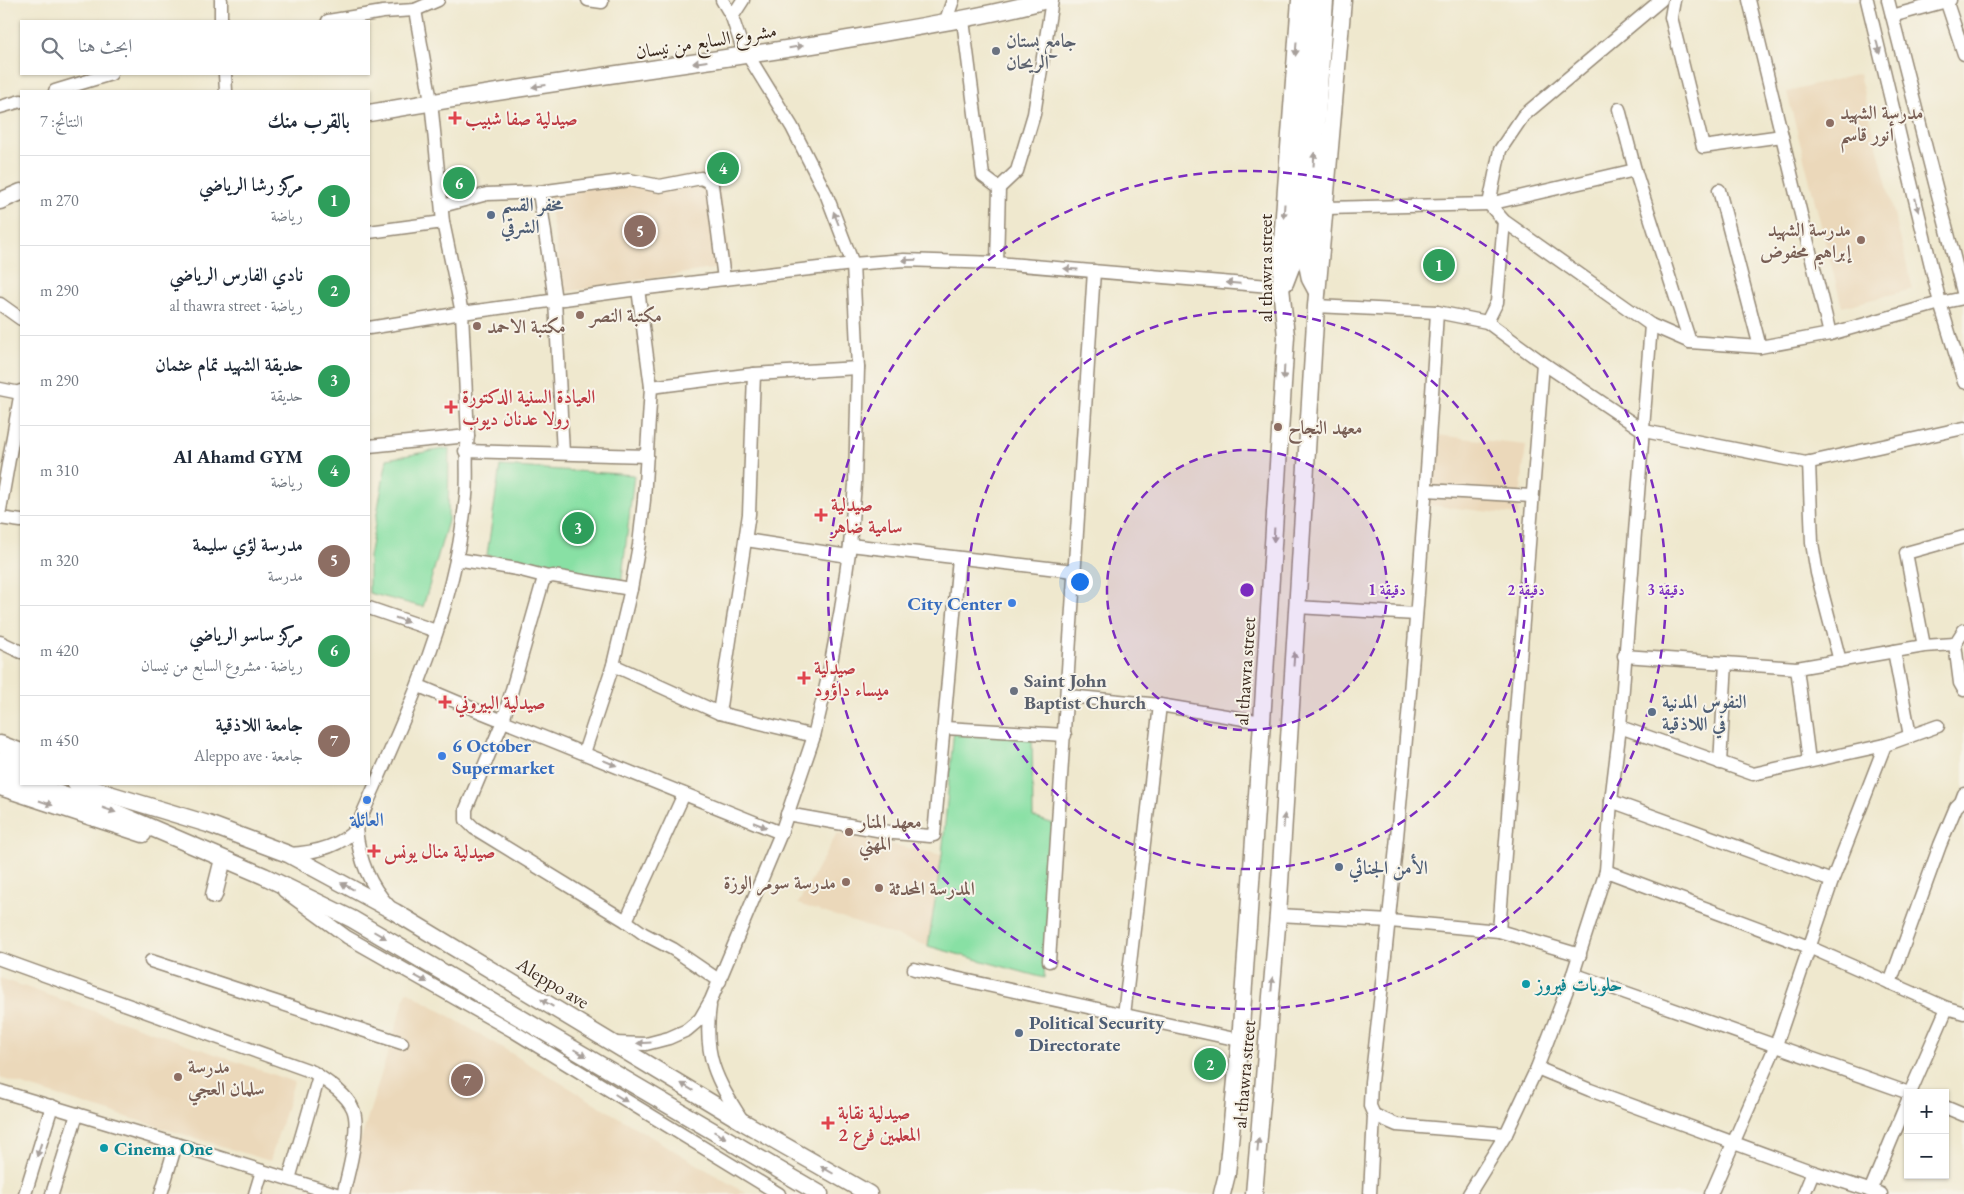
<!DOCTYPE html>
<html lang="ar">
<meta charset="utf-8">
<style>
body{margin:0;font-family:"EB Garamond",Amiri,serif;background:#f2f2f3;color:#1f2937;direction:rtl}
.controls{position:absolute;right:15px;bottom:15px;display:grid;overflow:hidden;border-radius:0px;box-shadow:0 1px 4px #0004}
.controls button{width:45px;height:45px;display:grid;place-items:center;padding:0;border:0;border-bottom:1px solid #e0e1e3;background:#fff;color:#1f2937;font:25px sans-serif}
.you{position:absolute;left:1079px;top:581px;width:18px;height:18px;margin:-12px;border:4px solid #fff;border-radius:50%;background:#1a73e8;box-shadow:0 0 0 8px #1a73e833}
.badge{display:grid;place-items:center;width:32px;height:32px;border-radius:50%;background:#db2777;color:#fff;font-size:16px;font-weight:700}
.pin{position:absolute;translate:-50% -50%;border:2px solid #fff;box-shadow:0 1px 5px #0006}
.list{margin:0;padding:0;list-style:none}
h2{display:flex;justify-content:space-between;align-items:center;height:65px;margin:0;padding:0 20px;font-size:21px}
h2 small{font-size:16px;font-weight:400;color:#747a83}
.list li{display:grid;grid-template-columns:32px 1fr auto;gap:15px;align-items:center;box-sizing:border-box;height:90px;padding:0 20px;border-top:1px solid #e0e1e3}
.list b{display:block;font-size:19px;white-space:nowrap}
.list p{margin:0;font-size:16px;white-space:nowrap;color:#747a83}
.list em{font-size:16px;font-style:normal;color:#747a83}
.icon{flex:none;width:28px;height:28px;fill:none;stroke:currentColor;stroke-width:2;stroke-linecap:round;stroke-linejoin:round}
.map{position:relative;flex:none;width:1964px;height:1194px;overflow:hidden;direction:ltr}
.search{position:absolute;background:#fff;box-shadow:0 1px 4px #0004;left:20px;top:20px;width:350px;height:55px;display:flex;align-items:center;gap:12px;box-sizing:border-box;padding:0 18px;border-radius:0px;color:#747a83;font-size:19px}
.panel{position:absolute;background:#fff;box-shadow:0 1px 4px #0004;left:20px;top:90px;width:350px;height:695px;border-radius:0px;direction:rtl}
.map>svg:first-child{display:block}
</style>
<div class="map">
<svg width="1964" height="1194" viewBox="0 0 1964 1194">
<rect width="100%" height="100%" fill="#f7f3e8"/>
<filter id="ink" filterUnits="userSpaceOnUse"><feTurbulence type="fractalNoise" baseFrequency=".02" numOctaves="2"/><feDisplacementMap in="SourceGraphic" scale="10" xChannelSelector="R" yChannelSelector="G"/><feConvolveMatrix kernelMatrix="1 2 1 2 8 2 1 2 1" color-interpolation-filters="sRGB"/></filter>
<filter id="wash" filterUnits="userSpaceOnUse"><feTurbulence type="fractalNoise" baseFrequency=".0096" numOctaves="4" result="noise"/><feDisplacementMap in="SourceGraphic" scale="20" xChannelSelector="R" yChannelSelector="G"/><feGaussianBlur stdDeviation="1.12" result="paint"/><feColorMatrix in="noise" values="0 0 0 0 0 0 0 0 0 0 0 0 0 0 0 0 0 1.4 0 .05"/><feComposite in="paint" operator="in"/></filter>
<g filter="url(#wash)">
<rect width="100%" height="100%" fill="#efe8ce"/>
<g fill="#ebd8ba">
<path d="M1859,74L1913,289L1842,307L1787,92Z"/>
<path d="M716,169L731,266L564,292L548,195Z"/>
<path d="M1436,435L1526,445L1518,515L1428,505Z"/>
<path d="M837,833L942,855L928,946L798,904Z"/>
<path d="M0,978L294,1082L270,1161L0,1078Z"/>
<path d="M407,991L747,1194H344Z"/>
</g>
<g fill="#88e0a4" stroke="#628561">
<path d="M449,448L448,521L423,607L369,593V557L387,459Z"/>
<path d="M500,466L634,475L621,586L487,555Z"/>
<path d="M954,728L1032,737L1033,817L1054,824L1044,978L928,946L942,855Z"/>
</g>
</g>
<g filter="url(#ink)">
<g fill="none" stroke-linecap="round" stroke-linejoin="round">
<defs>
<g id="minor">
<path d="M221,0V21"/>
<path d="M588,0L602,2"/>
<path d="M1661,0L1523,116L1500,150L1489,204L1504,221L1651,325L1690,342L1760,347L1830,334L1940,303L1964,298"/>
<path d="M1674,0L1671,17L1703,147L1782,136"/>
<path d="M1749,0L1830,334"/>
<path d="M1867,0L1940,303L1964,382"/>
<path d="M1888,0L1964,296"/>
<path d="M1946,0L1964,54"/>
<path d="M1892,16L1950,0"/>
<path d="M732,17L743,0"/>
<path d="M963,20L983,176L999,188L997,263"/>
<path d="M328,21L383,12L415,10L438,0"/>
<path d="M945,23L953,0"/>
<path d="M225,74L226,91"/>
<path d="M55,91L111,74"/>
<path d="M0,107L21,101"/>
<path d="M1619,109L1635,170L1690,342"/>
<path d="M999,188L1017,171L1034,114L1052,0"/>
<path d="M1719,190L1760,347"/>
<path d="M442,206L487,194L539,192"/>
<path d="M1326,208L1489,204L1635,170"/>
<path d="M369,232L443,222"/>
<path d="M0,304L21,319"/>
<path d="M1316,306L1437,312L1487,322L1543,363L1644,431L1806,463L1964,428"/>
<path d="M1487,322L1497,302L1504,221"/>
<path d="M369,328L462,313L638,289L853,264L904,260L997,263L1281,287"/>
<path d="M651,387L754,374L858,368"/>
<path d="M0,389L20,393"/>
<path d="M369,446L468,436"/>
<path d="M465,451L647,456"/>
<path d="M563,453L555,300L539,192L629,180L660,186L701,178L707,181L712,185L724,279"/>
<path d="M1809,462L1812,543L1817,573L1840,661"/>
<path d="M1426,490L1532,496"/>
<path d="M0,510L21,391"/>
<path d="M0,518L21,521"/>
<path d="M746,540L848,556"/>
<path d="M850,545L1074,571"/>
<path d="M456,559L517,569L548,577"/>
<path d="M631,589L553,576L548,577L543,581L503,721L466,809V820L474,828L626,921L644,934L673,949L720,981"/>
<path d="M1297,607L1416,614"/>
<path d="M369,608L436,631"/>
<path d="M1964,630L1955,644L1960,683L1964,690"/>
<path d="M0,642L21,652"/>
<path d="M1924,646L1906,553L1964,537"/>
<path d="M1894,651L1910,736"/>
<path d="M1624,656L1797,668L1924,646L1955,644"/>
<path d="M613,665L719,713L814,736"/>
<path d="M1797,668L1809,761"/>
<path d="M419,686L476,710L781,833"/>
<path d="M1068,696L1160,705L1262,722"/>
<path d="M719,713L749,514L754,374"/>
<path d="M1620,727L1753,774L1885,745L1938,726"/>
<path d="M945,728L1065,735"/>
<path d="M584,753L613,665L631,589L639,545L644,500L651,387L638,289"/>
<path d="M1720,763L1726,663"/>
<path d="M1611,801L1832,881"/>
<path d="M787,814L894,833L930,836L934,835L959,558"/>
<path d="M356,829C359,858 368,884 389,906"/>
<path d="M288,854C312,853 339,848 356,829C391,748 430,668 451,582C458,554 463,525 466,496C468,476 465,456 468,436L462,313L443,222L431,101L415,10"/>
<path d="M1606,871L1809,947L1947,1008L1964,1013"/>
<path d="M284,891L347,937L513,1031L779,1194"/>
<path d="M1278,915L1390,921L1499,931L1580,955"/>
<path d="M626,921L684,794"/>
<path d="M1499,931L1543,363"/>
<path d="M0,959L313,1072C326,1081 347,1094 353,1109C361,1127 348,1175 343,1194"/>
<path d="M151,961L402,1043"/>
<path d="M1049,961L1094,271"/>
<path d="M914,969L1239,1040"/>
<path d="M1573,974L1909,1093"/>
<path d="M1890,983L1940,845L1956,807L1961,802L1964,794"/>
<path d="M710,1006C703,1056 716,1079 742,1120"/>
<path d="M1124,1015L1160,705"/>
<path d="M613,1043L646,1044L669,1038L687,1030L700,1019L711,1000L781,833L814,736L829,673L841,609L850,545L855,484L858,368L853,264L827,196L792,127L741,44L732,17L722,0"/>
<path d="M1537,1068L1590,1090L1813,1172L1881,1194"/>
<path d="M0,1091L176,1144L336,1194"/>
<path d="M1910,1093L1947,1008"/>
<path d="M1945,1107L1964,1115"/>
<path d="M1374,1115L1397,1125L1506,1134"/>
<path d="M289,1179L319,1076"/>
<path d="M1870,1191L1908,1100"/>
<path d="M25,1194L52,1106"/>
<path d="M52,1194L77,1114"/>
<path d="M161,1194L176,1144"/>
<path d="M255,1194L262,1171"/>
<path d="M1370,1194L1374,1115L1370,1106L1371,1082C1401,826 1422,569 1437,312"/>
<path d="M1469,1194L1506,1134L1537,1068L1573,974L1606,871L1611,801L1620,727L1651,325"/>
<path d="M1711,1194L1776,1045L1832,881L1885,745"/>
<path d="M1804,1194L1813,1172"/>
</g>
<g id="major">
<path d="M369,113C520,86 673,67 825,43C899,30 974,19 1047,0"/>
<path d="M0,201L21,192"/>
<path d="M1285,283L1293,262L1314,0"/>
<path d="M1317,292L1310,279L1307,264L1325,0"/>
<path d="M0,744L21,752"/>
<path d="M0,760L21,767"/>
<path d="M0,773L21,781"/>
<path d="M30,784L117,813L264,876L352,919L820,1194"/>
<path d="M76,784L208,824L288,854L395,912L743,1122L869,1194"/>
<path d="M0,787L143,834"/>
<path d="M214,895L223,859"/>
<path d="M1222,1194L1227,1174L1241,1028L1262,722L1286,336L1281,287L1282,242L1300,0"/>
<path d="M1254,1194L1278,915L1316,306L1343,0"/>
</g>
</defs>
<use href="#minor" stroke="#958976" stroke-width="15"/>
<use href="#major" stroke="#958976" stroke-width="19"/>
<use href="#minor" stroke="#fff" stroke-width="12"/>
<use href="#major" stroke="#fff" stroke-width="16"/>
</g>
<defs><path id="oneway-solid" d="M-6-.8H1V-3.2L6.5 0L1 3.2V.8H-6Z" transform="scale(1.25)"/></defs>
<g fill="#a79f9a">
<use href="#oneway-solid" transform="translate(796 47) rotate(-9)"/>
<use href="#oneway-solid" transform="translate(1878 47) rotate(76)"/>
<use href="#oneway-solid" transform="translate(1296 49) rotate(94)"/>
<use href="#oneway-solid" transform="translate(700 62) rotate(172)"/>
<use href="#oneway-solid" transform="translate(539 86) rotate(172)"/>
<use href="#oneway-solid" transform="translate(1314 159) rotate(-86)"/>
<use href="#oneway-solid" transform="translate(1917 205) rotate(76)"/>
<use href="#oneway-solid" transform="translate(1284 211) rotate(94)"/>
<use href="#oneway-solid" transform="translate(836 218) rotate(-111)"/>
<use href="#oneway-solid" transform="translate(909 260) rotate(179)"/>
<use href="#oneway-solid" transform="translate(1071 269) rotate(-176)"/>
<use href="#oneway-solid" transform="translate(1233 283) rotate(-175)"/>
<use href="#oneway-solid" transform="translate(1284 373) rotate(93)"/>
<use href="#oneway-solid" transform="translate(1274 535) rotate(93)"/>
<use href="#oneway-solid" transform="translate(402 620) rotate(19)"/>
<use href="#oneway-solid" transform="translate(1294 659) rotate(-86)"/>
<use href="#oneway-solid" transform="translate(610 763) rotate(22)"/>
<use href="#oneway-solid" transform="translate(46 803) rotate(19)"/>
<use href="#oneway-solid" transform="translate(109 810) rotate(19)"/>
<use href="#oneway-solid" transform="translate(1284 821) rotate(-86)"/>
<use href="#oneway-solid" transform="translate(760 825) rotate(22)"/>
<use href="#oneway-solid" transform="translate(347 886) rotate(-152)"/>
<use href="#oneway-solid" transform="translate(380 935) rotate(30)"/>
<use href="#oneway-solid" transform="translate(421 979) rotate(29)"/>
<use href="#oneway-solid" transform="translate(1272 984) rotate(-85)"/>
<use href="#oneway-solid" transform="translate(547 1003) rotate(-149)"/>
<use href="#oneway-solid" transform="translate(644 1043) rotate(176)"/>
<use href="#oneway-solid" transform="translate(580 1053) rotate(30)"/>
<use href="#oneway-solid" transform="translate(687 1087) rotate(-149)"/>
<use href="#oneway-solid" transform="translate(621 1098) rotate(32)"/>
<use href="#oneway-solid" transform="translate(720 1135) rotate(30)"/>
<use href="#oneway-solid" transform="translate(1258 1145) rotate(-85)"/>
<use href="#oneway-solid" transform="translate(39 1150) rotate(108)"/>
<use href="#oneway-solid" transform="translate(827 1170) rotate(-150)"/>
</g>
</g>
<circle cx="1247" cy="590" r="140" fill="#7b2cbf" fill-opacity=".12"/>
<g fill="none" stroke="#7b2cbf" stroke-width="2.5" stroke-dasharray="9 6">
<circle cx="1247" cy="590" r="140"/>
<circle cx="1247" cy="590" r="279"/>
<circle cx="1247" cy="590" r="419"/>
</g>
<g fill="#6b7280" stroke="#f7f3e8" stroke-width="2">
<circle cx="996" cy="51" r="5"/>
<circle cx="1014" cy="691" r="5"/>
</g>
<g fill="#e0444e" stroke="#f7f3e8" stroke-width="2">
<path d="M452.5 110.5h5v5h5v5h-5v5h-5v-5h-5v-5h5z"/>
<path d="M448.5 399.5h5v5h5v5h-5v5h-5v-5h-5v-5h5z"/>
<path d="M818.5 507.5h5v5h5v5h-5v5h-5v-5h-5v-5h5z"/>
<path d="M801.5 670.5h5v5h5v5h-5v5h-5v-5h-5v-5h5z"/>
<path d="M442.5 694.5h5v5h5v5h-5v5h-5v-5h-5v-5h5z"/>
<path d="M371.5 843.5h5v5h5v5h-5v5h-5v-5h-5v-5h5z"/>
<path d="M825.5 1115.5h5v5h5v5h-5v5h-5v-5h-5v-5h5z"/>
</g>
<g fill="#8d6e63" stroke="#f7f3e8" stroke-width="2">
<circle cx="1830" cy="123" r="5"/>
<circle cx="1861" cy="240" r="5"/>
<circle cx="580" cy="315" r="5"/>
<circle cx="477" cy="326" r="5"/>
<circle cx="1278" cy="427" r="5"/>
<circle cx="849" cy="832" r="5"/>
<circle cx="846" cy="882" r="5"/>
<circle cx="879" cy="888" r="5"/>
<circle cx="178" cy="1077" r="5"/>
</g>
<g fill="#5c6f8a" stroke="#f7f3e8" stroke-width="2">
<circle cx="491" cy="215" r="5"/>
<circle cx="1652" cy="712" r="5"/>
<circle cx="1339" cy="867" r="5"/>
<circle cx="1019" cy="1033" r="5"/>
</g>
<g fill="#3f7fe0" stroke="#f7f3e8" stroke-width="2">
<circle cx="1012" cy="603" r="5"/>
<circle cx="442" cy="756" r="5"/>
<circle cx="367" cy="800" r="5"/>
</g>
<g fill="#0f9aa8" stroke="#f7f3e8" stroke-width="2">
<circle cx="1526" cy="984" r="5"/>
<circle cx="104" cy="1148" r="5"/>
</g>
<g text-anchor="middle" dominant-baseline="central" stroke-width="4" stroke-linejoin="round" paint-order="stroke">
<g font-size="19" font-weight="bold" fill="#5b616d" stroke="#f7f3e8" text-anchor="start">
<text x="1006" y="40">جامع بستان<tspan x="1006" dy="22">الريحان</tspan></text>
<text x="1024" y="680">Saint John<tspan x="1024" dy="22">Baptist Church</tspan></text>
</g>
<g font-size="19" fill="#3b2a1e" stroke="#f7f3e8">
<text transform="translate(706 41) rotate(-9)">مشروع السابع من نيسان</text>
<text transform="translate(1265 268) rotate(-90)">al thawra street</text>
<text transform="translate(1245 671) rotate(-86)">al thawra street</text>
<text transform="translate(553 983) rotate(31)">Aleppo ave</text>
<text transform="translate(1244 1074) rotate(-85)">al thawra street</text>
</g>
<g font-size="19" font-weight="bold" fill="#785e54" stroke="#f7f3e8" text-anchor="start">
<text x="1840" y="112">مدرسة الشهيد<tspan x="1840" dy="22">أنور قاسم</tspan></text>
<text x="1851" y="229" text-anchor="end">مدرسة الشهيد<tspan x="1851" dy="22">إبراهيم محفوض</tspan></text>
<text x="590" y="315">مكتبة النصر</text>
<text x="487" y="326">مكتبة الاحمد</text>
<text x="1288" y="427">معهد النجاح</text>
<text x="859" y="821">معهد المنار<tspan x="859" dy="22">المهني</tspan></text>
<text x="836" y="882" text-anchor="end">مدرسة سومر الوزة</text>
<text x="889" y="888">المدرسة المحدثة</text>
<text x="188" y="1066">مدرسة<tspan x="188" dy="22">سلمان العجي</tspan></text>
</g>
<g font-size="19" font-weight="bold" fill="#be3a42" stroke="#f7f3e8" text-anchor="start">
<text x="465" y="118">صيدلية صفا شبيب</text>
<text x="462" y="396">العيادة السنية الدكتورة<tspan x="462" dy="22">رولا عدنان ديوب</tspan></text>
<text x="831" y="504">صيدلية<tspan x="831" dy="22">سامية ضاهر</tspan></text>
<text x="814" y="667">صيدلية<tspan x="814" dy="22">ميساء داؤود</tspan></text>
<text x="455" y="702">صيدلية البيروني</text>
<text x="384" y="851">صيدلية منال يونس</text>
<text x="838" y="1112">صيدلية نقابة<tspan x="838" dy="22">المعلمين فرع 2</tspan></text>
</g>
<g font-size="19" font-weight="bold" fill="#4e5e75" stroke="#f7f3e8" text-anchor="start">
<text x="501" y="204">مخفر القسم<tspan x="501" dy="22">الشرقي</tspan></text>
<text x="1662" y="701">النفوس المدنية<tspan x="1662" dy="22">في اللاذقية</tspan></text>
<text x="1349" y="867">الأمن الجنائي</text>
<text x="1029" y="1022">Political Security<tspan x="1029" dy="22">Directorate</tspan></text>
</g>
<g font-size="19" font-weight="bold" fill="#366cbe" stroke="#f7f3e8" text-anchor="end">
<text x="1002" y="603">City Center</text>
<text x="452" y="745" text-anchor="start">6 October<tspan x="452" dy="22">Supermarket</tspan></text>
<text x="367" y="819" text-anchor="middle">العائلة</text>
</g>
<g font-size="19" font-weight="bold" fill="#0d838f" stroke="#f7f3e8" text-anchor="start">
<text x="1536" y="984">حلويات فيروز</text>
<text x="114" y="1148">Cinema One</text>
</g>
</g>
<circle cx="1247" cy="590" r="8" fill="#7b2cbf" stroke="#f7f3e8" stroke-width="2.5"/>
<g font-size="15" text-anchor="middle" font-weight="bold" fill="#7b2cbf" stroke="#f7f3e8" stroke-width="4" stroke-linejoin="round" paint-order="stroke">
<text x="1387" y="595">1 دقيقة</text>
<text x="1526" y="595">2 دقيقة</text>
<text x="1666" y="595">3 دقيقة</text>
</g>
</svg>
<div class="controls">
<button>+</button>
<button>−</button>
</div>
<div class="you"></div>
<div class="pin badge" style="left:1439px;top:265px;background:#2e9e5b">1</div>
<div class="pin badge" style="left:1210px;top:1064px;background:#2e9e5b">2</div>
<div class="pin badge" style="left:578px;top:528px;background:#2e9e5b">3</div>
<div class="pin badge" style="left:723px;top:168px;background:#2e9e5b">4</div>
<div class="pin badge" style="left:640px;top:231px;background:#8d6e63">5</div>
<div class="pin badge" style="left:459px;top:183px;background:#2e9e5b">6</div>
<div class="pin badge" style="left:467px;top:1080px;background:#8d6e63">7</div>
<div class="search"><svg class="icon" aria-label="search" viewBox="0 0 24 24"><circle cx="10" cy="10" r="6"/><path d="M15 15l6 6"/></svg>ابحث هنا</div>
<section class="panel">
<h2>بالقرب منك<small>النتائج: 7</small></h2>
<ul class="list">
<li><span class="badge" style="background:#2e9e5b">1</span><div><b>مركز رشا الرياضي</b><p>رياضة</p></div><em>270 m</em></li>
<li><span class="badge" style="background:#2e9e5b">2</span><div><b>نادي الفارس الرياضي</b><p>رياضة · al thawra street</p></div><em>290 m</em></li>
<li><span class="badge" style="background:#2e9e5b">3</span><div><b>حديقة الشهيد تمام عثمان</b><p>حديقة</p></div><em>290 m</em></li>
<li><span class="badge" style="background:#2e9e5b">4</span><div><b>Al Ahamd GYM</b><p>رياضة</p></div><em>310 m</em></li>
<li><span class="badge" style="background:#8d6e63">5</span><div><b>مدرسة لؤي سليمة</b><p>مدرسة</p></div><em>320 m</em></li>
<li><span class="badge" style="background:#2e9e5b">6</span><div><b>مركز ساسو الرياضي</b><p>رياضة · مشروع السابع من نيسان</p></div><em>420 m</em></li>
<li><span class="badge" style="background:#8d6e63">7</span><div><b>جامعة اللاذقية</b><p>جامعة · Aleppo ave</p></div><em>450 m</em></li>
</ul>
</section>
</div>
